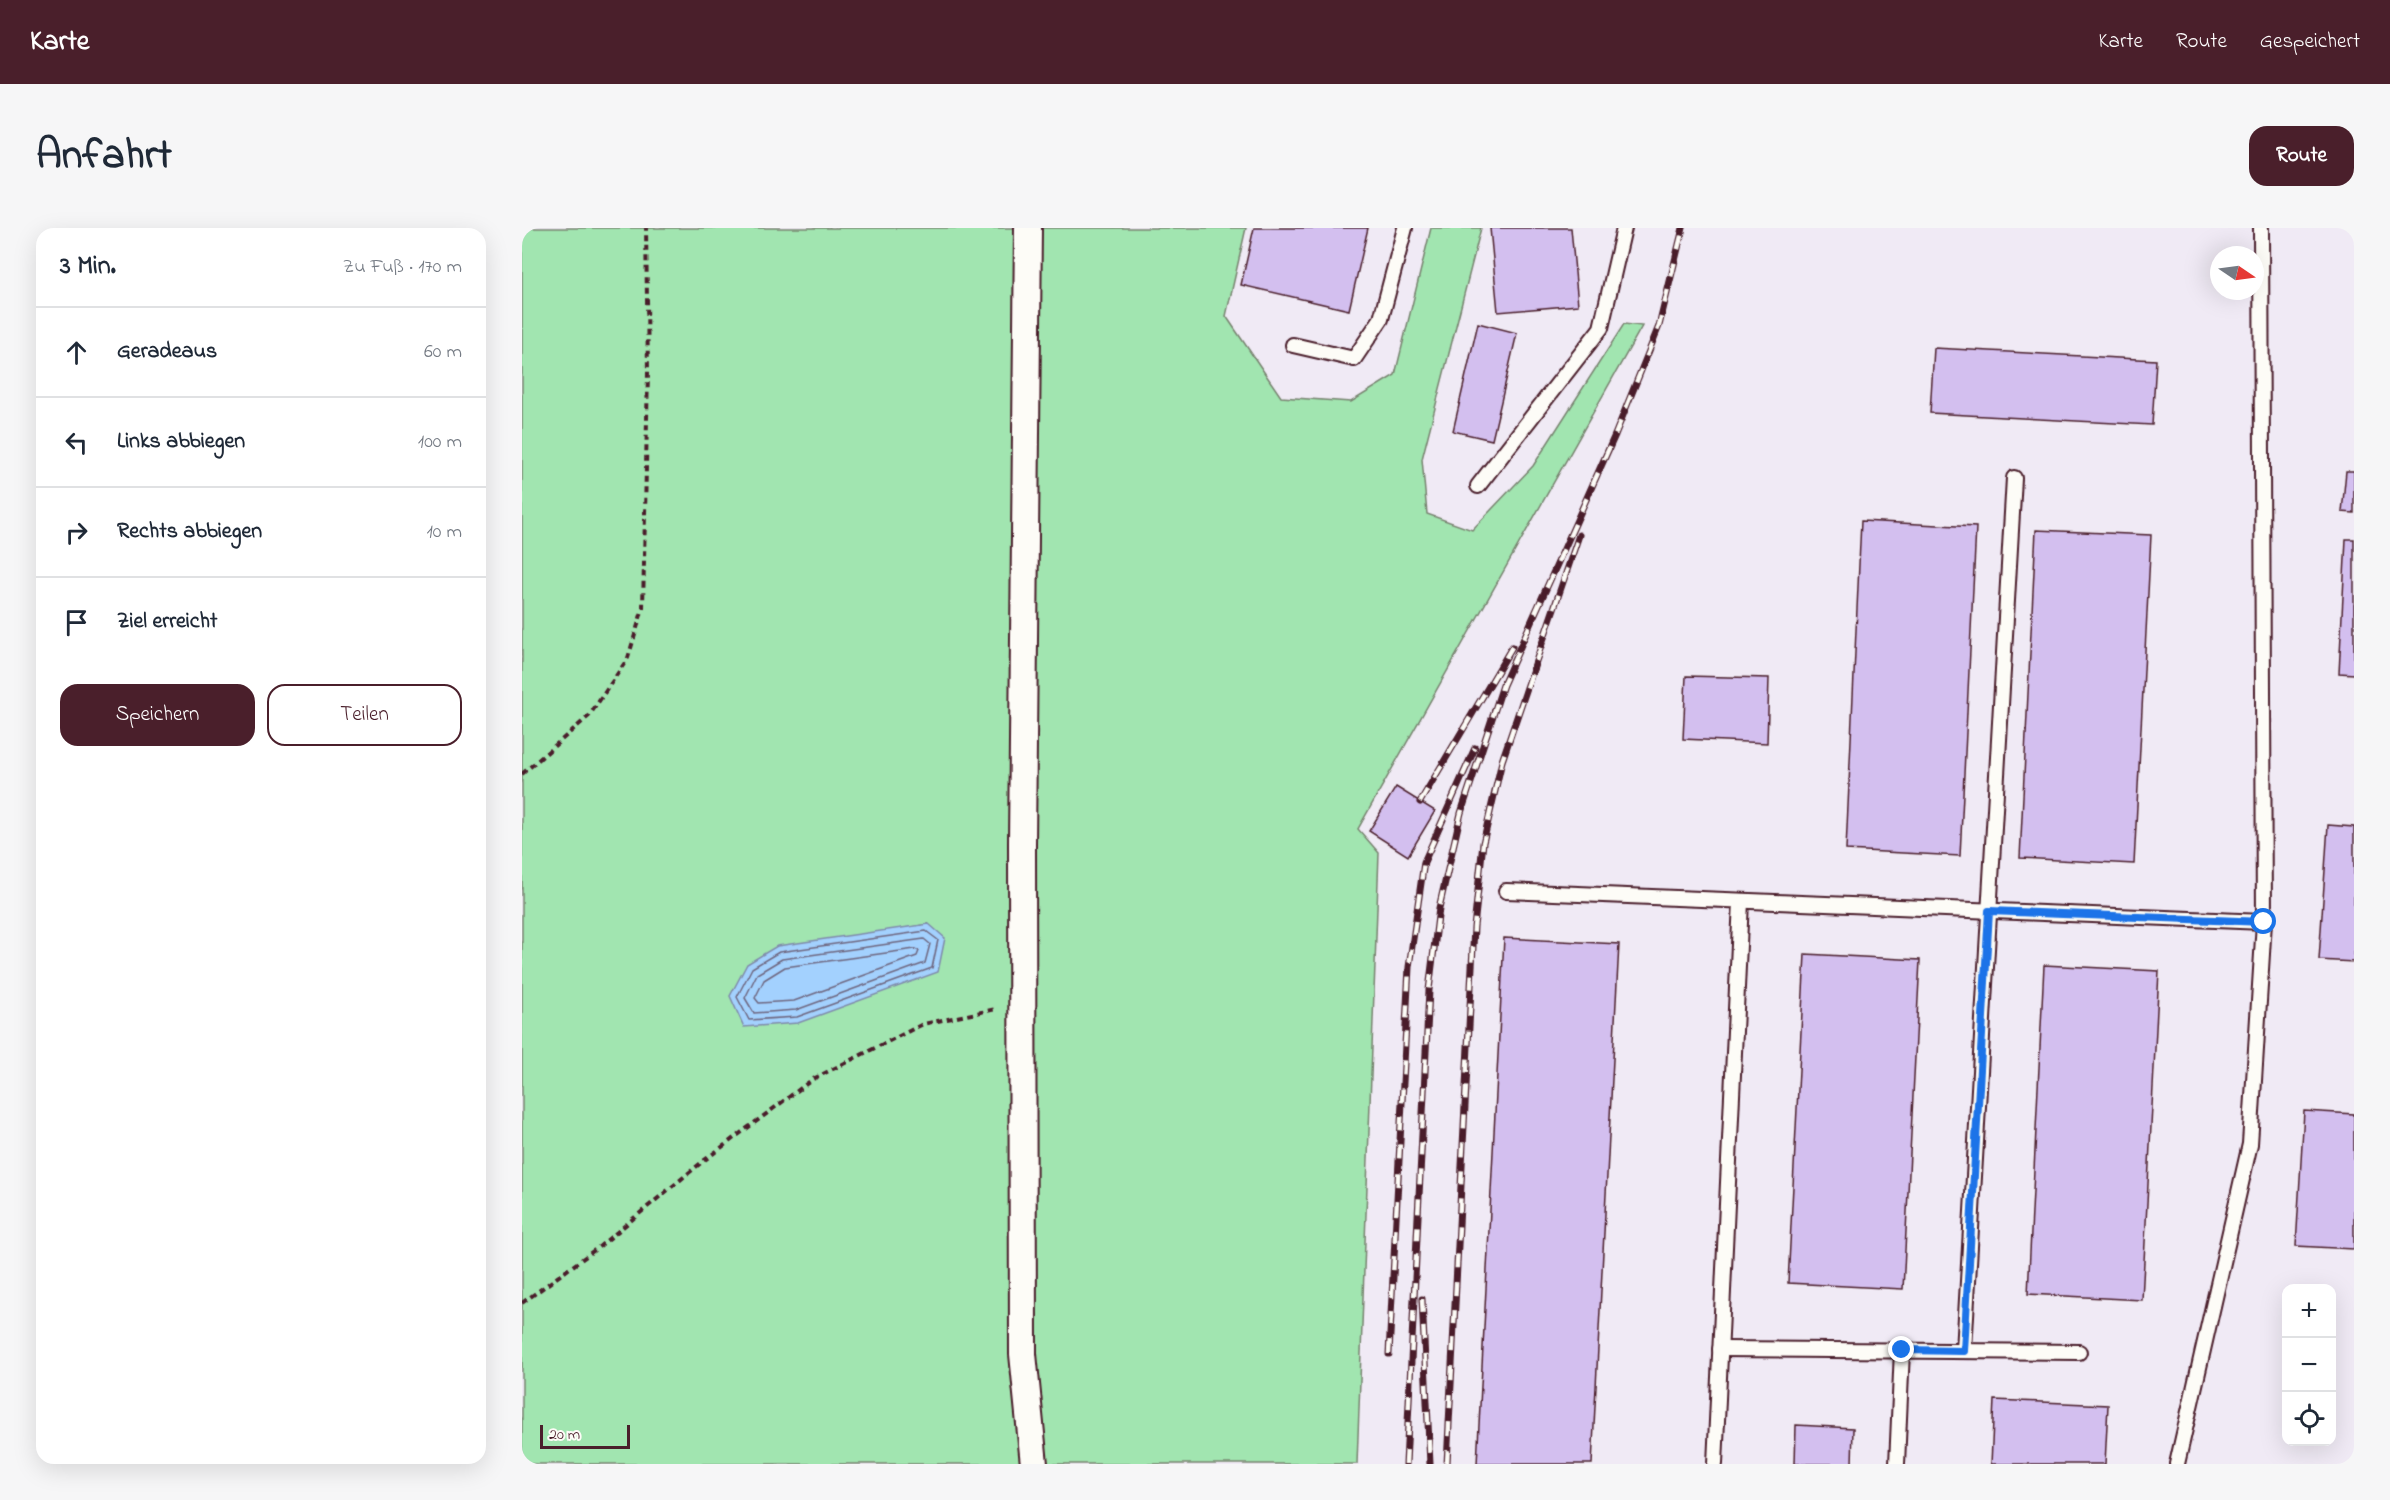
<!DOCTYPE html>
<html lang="de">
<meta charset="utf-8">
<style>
body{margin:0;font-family:"Indie Flower",sans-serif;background:#f6f6f7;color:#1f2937}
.controls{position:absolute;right:18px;bottom:18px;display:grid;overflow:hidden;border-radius:12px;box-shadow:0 6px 24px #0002}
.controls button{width:54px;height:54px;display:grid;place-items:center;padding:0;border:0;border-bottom:2px solid #e0e1e3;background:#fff;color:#1f2937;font:30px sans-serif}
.compass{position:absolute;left:1688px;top:18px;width:54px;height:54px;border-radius:50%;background:#fff;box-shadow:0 6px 24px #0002;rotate:103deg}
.scale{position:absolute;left:18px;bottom:15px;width:90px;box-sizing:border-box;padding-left:6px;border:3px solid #4a1f2b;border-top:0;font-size:16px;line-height:21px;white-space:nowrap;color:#4a1f2b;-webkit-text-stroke:4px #fdfcf7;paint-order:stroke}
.stop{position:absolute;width:18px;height:18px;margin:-14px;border:4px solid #1a73e8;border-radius:50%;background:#fff}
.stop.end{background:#1a73e8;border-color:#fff;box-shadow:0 2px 6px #0008}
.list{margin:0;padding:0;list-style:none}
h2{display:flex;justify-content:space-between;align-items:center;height:78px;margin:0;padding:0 24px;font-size:26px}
h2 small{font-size:20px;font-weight:400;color:#747a83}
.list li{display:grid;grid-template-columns:39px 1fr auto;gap:18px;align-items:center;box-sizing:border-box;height:90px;padding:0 24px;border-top:2px solid #e0e1e3}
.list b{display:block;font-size:22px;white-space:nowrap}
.list em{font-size:20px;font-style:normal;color:#747a83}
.actions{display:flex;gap:12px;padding:18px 24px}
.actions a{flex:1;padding:14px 0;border:2px solid #4a1f2b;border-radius:18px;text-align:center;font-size:21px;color:#4a1f2b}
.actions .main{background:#4a1f2b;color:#fff}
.icon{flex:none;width:33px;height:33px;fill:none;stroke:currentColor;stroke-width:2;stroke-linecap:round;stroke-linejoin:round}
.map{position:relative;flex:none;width:1832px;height:1236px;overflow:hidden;border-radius:18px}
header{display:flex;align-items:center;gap:36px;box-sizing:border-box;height:84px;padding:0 30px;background:#4a1f2b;color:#fff}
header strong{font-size:28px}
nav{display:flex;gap:33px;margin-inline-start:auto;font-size:21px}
.intro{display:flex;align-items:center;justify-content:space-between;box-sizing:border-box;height:144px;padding:0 36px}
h1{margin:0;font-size:42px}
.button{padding:15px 27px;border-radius:18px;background:#4a1f2b;color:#fff;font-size:21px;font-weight:700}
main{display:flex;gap:36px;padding:0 36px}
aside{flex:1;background:#fff;border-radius:18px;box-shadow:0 6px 24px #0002}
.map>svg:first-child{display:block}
</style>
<header>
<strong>Karte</strong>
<nav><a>Karte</a><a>Route</a><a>Gespeichert</a></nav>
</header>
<div class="intro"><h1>Anfahrt</h1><a class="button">Route</a></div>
<main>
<aside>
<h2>3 Min.<small>Zu Fuß · 170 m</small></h2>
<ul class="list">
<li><svg class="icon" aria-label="ahead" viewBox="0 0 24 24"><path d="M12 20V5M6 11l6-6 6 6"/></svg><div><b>Geradeaus</b></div><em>60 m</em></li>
<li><svg class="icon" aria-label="left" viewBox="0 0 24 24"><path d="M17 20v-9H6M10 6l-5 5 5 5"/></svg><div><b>Links abbiegen</b></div><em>100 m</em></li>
<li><svg class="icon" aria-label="right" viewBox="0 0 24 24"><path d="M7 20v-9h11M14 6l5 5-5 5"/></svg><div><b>Rechts abbiegen</b></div><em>10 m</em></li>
<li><svg class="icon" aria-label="arrive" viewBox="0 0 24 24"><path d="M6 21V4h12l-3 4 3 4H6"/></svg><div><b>Ziel erreicht</b></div></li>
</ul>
<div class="actions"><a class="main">Speichern</a><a>Teilen</a></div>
</aside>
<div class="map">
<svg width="1832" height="1236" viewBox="0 0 1832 1236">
<rect width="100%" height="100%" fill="#f0eaf5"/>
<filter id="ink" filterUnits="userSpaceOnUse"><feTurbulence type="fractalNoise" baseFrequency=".0167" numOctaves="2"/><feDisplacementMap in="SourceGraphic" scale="12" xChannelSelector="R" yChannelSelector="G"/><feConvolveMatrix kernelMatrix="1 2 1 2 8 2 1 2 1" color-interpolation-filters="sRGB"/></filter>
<g filter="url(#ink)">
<path fill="#a1e5b0" stroke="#76826e" stroke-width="1.5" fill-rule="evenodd" d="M0,0H724L704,88L759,169L829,174L873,147L909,0H959L900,231L905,286L950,302L1011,238L1102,96L1120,98L836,601L857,625L835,1236H0ZM407,696L225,736L335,708Z"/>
<path fill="#a3d1fe" stroke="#7f8aaa" stroke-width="1.5" d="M407,696L423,710L416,744L276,795L222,799L208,768L225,736L255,718Z"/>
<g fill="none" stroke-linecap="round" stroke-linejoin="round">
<g stroke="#6e667f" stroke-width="1.5">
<path d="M404,703L416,712L410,740L275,789L227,792L215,769L230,740L257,724Z"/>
<path d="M402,711L408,716L403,735L274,782L232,785L223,770L235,746L260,731Z"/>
<path d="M393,721L397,723L395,728L272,773L237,775L233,770L242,752L263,739Z"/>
</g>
</g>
<g fill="#d3bfef" stroke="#4a1f2b" stroke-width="1.5">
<path d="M732,0H846L827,82L719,57Z"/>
<path d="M968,0H1049L1056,77L976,84Z"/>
<path d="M956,95L995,105L970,212L931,203Z"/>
<path d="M1412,120L1634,132L1630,197L1408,185Z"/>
<path d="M1824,243H1832V285L1820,284Z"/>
<path d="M1339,293L1454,299L1438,628L1324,622Z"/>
<path d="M1514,302L1629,307L1612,636L1498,630Z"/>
<path d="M1824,311H1832V446L1817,445Z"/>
<path d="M1164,448L1247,450L1245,515L1161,511Z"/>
<path d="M874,559L913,583L886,628L847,603Z"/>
<path d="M1806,597L1832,599V734L1797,732Z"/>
<path d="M982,710L1097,716L1070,1236H955Z"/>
<path d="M1283,726L1398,732L1381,1061L1266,1055Z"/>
<path d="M1522,737L1637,743L1620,1072L1506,1066Z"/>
<path d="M1782,883L1832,886V1021L1774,1018Z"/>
<path d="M1472,1172L1586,1177L1583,1236H1469Z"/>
<path d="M1274,1197L1331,1200L1330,1236H1273Z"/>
</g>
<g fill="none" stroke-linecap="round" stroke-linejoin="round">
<defs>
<g id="service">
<path d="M771,117L832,131L859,91L883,0"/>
<path d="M956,258L1079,100L1102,0"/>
<path d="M984,663L1742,694"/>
<path d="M1198,1121L1557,1124"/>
<path d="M1442,1123L1492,250"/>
<path d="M1193,1236L1219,673"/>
<path d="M1375,1236L1380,1122"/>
<path d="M1655,1236L1728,916L1742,694L1739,0"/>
</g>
<path id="minor" d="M506,0L500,616L501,1126L512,1236"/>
</defs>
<use href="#service" stroke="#4a1f2b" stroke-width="18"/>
<use href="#minor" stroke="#4a1f2b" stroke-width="30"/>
<g stroke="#4a1f2b" stroke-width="4" stroke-dasharray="6 4.5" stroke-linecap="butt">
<path d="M0,546L67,488L106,430L121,380L126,144L124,0"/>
<path d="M0,1075L78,1018L180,934L291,851L401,796L474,781"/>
</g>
<use href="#service" stroke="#fdfcf7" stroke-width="14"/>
<use href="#minor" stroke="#fdfcf7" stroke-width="26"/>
<defs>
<g id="rail">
<path d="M898,574L990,419"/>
<path d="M900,1071L908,1236"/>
<path d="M867,1126L887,739L902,634L953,520"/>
<path d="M884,1236L907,762L917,680L939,585L981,457L1093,207L1137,98L1161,0"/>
<path d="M925,1236L952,699L961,615L980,533L1057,307"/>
</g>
</defs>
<use href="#rail" stroke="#4a1f2b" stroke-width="7"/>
<use href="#rail" stroke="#fdfcf7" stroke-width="4.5" stroke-dasharray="14" stroke-linecap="butt"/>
</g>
</g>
<g fill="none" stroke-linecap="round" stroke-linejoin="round" filter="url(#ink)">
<path stroke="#1a73e8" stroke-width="8" d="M1380,1122L1442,1123L1467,683L1742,694"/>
</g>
</svg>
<div class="controls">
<button>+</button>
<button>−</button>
<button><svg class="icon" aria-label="locate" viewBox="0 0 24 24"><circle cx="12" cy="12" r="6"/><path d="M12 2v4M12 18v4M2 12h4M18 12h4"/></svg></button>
</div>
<svg class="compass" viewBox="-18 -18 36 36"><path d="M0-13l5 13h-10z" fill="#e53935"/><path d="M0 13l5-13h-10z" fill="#747a83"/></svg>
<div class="scale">20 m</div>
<div class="stop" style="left:1742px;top:694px"></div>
<div class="stop end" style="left:1380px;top:1122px"></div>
</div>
</main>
